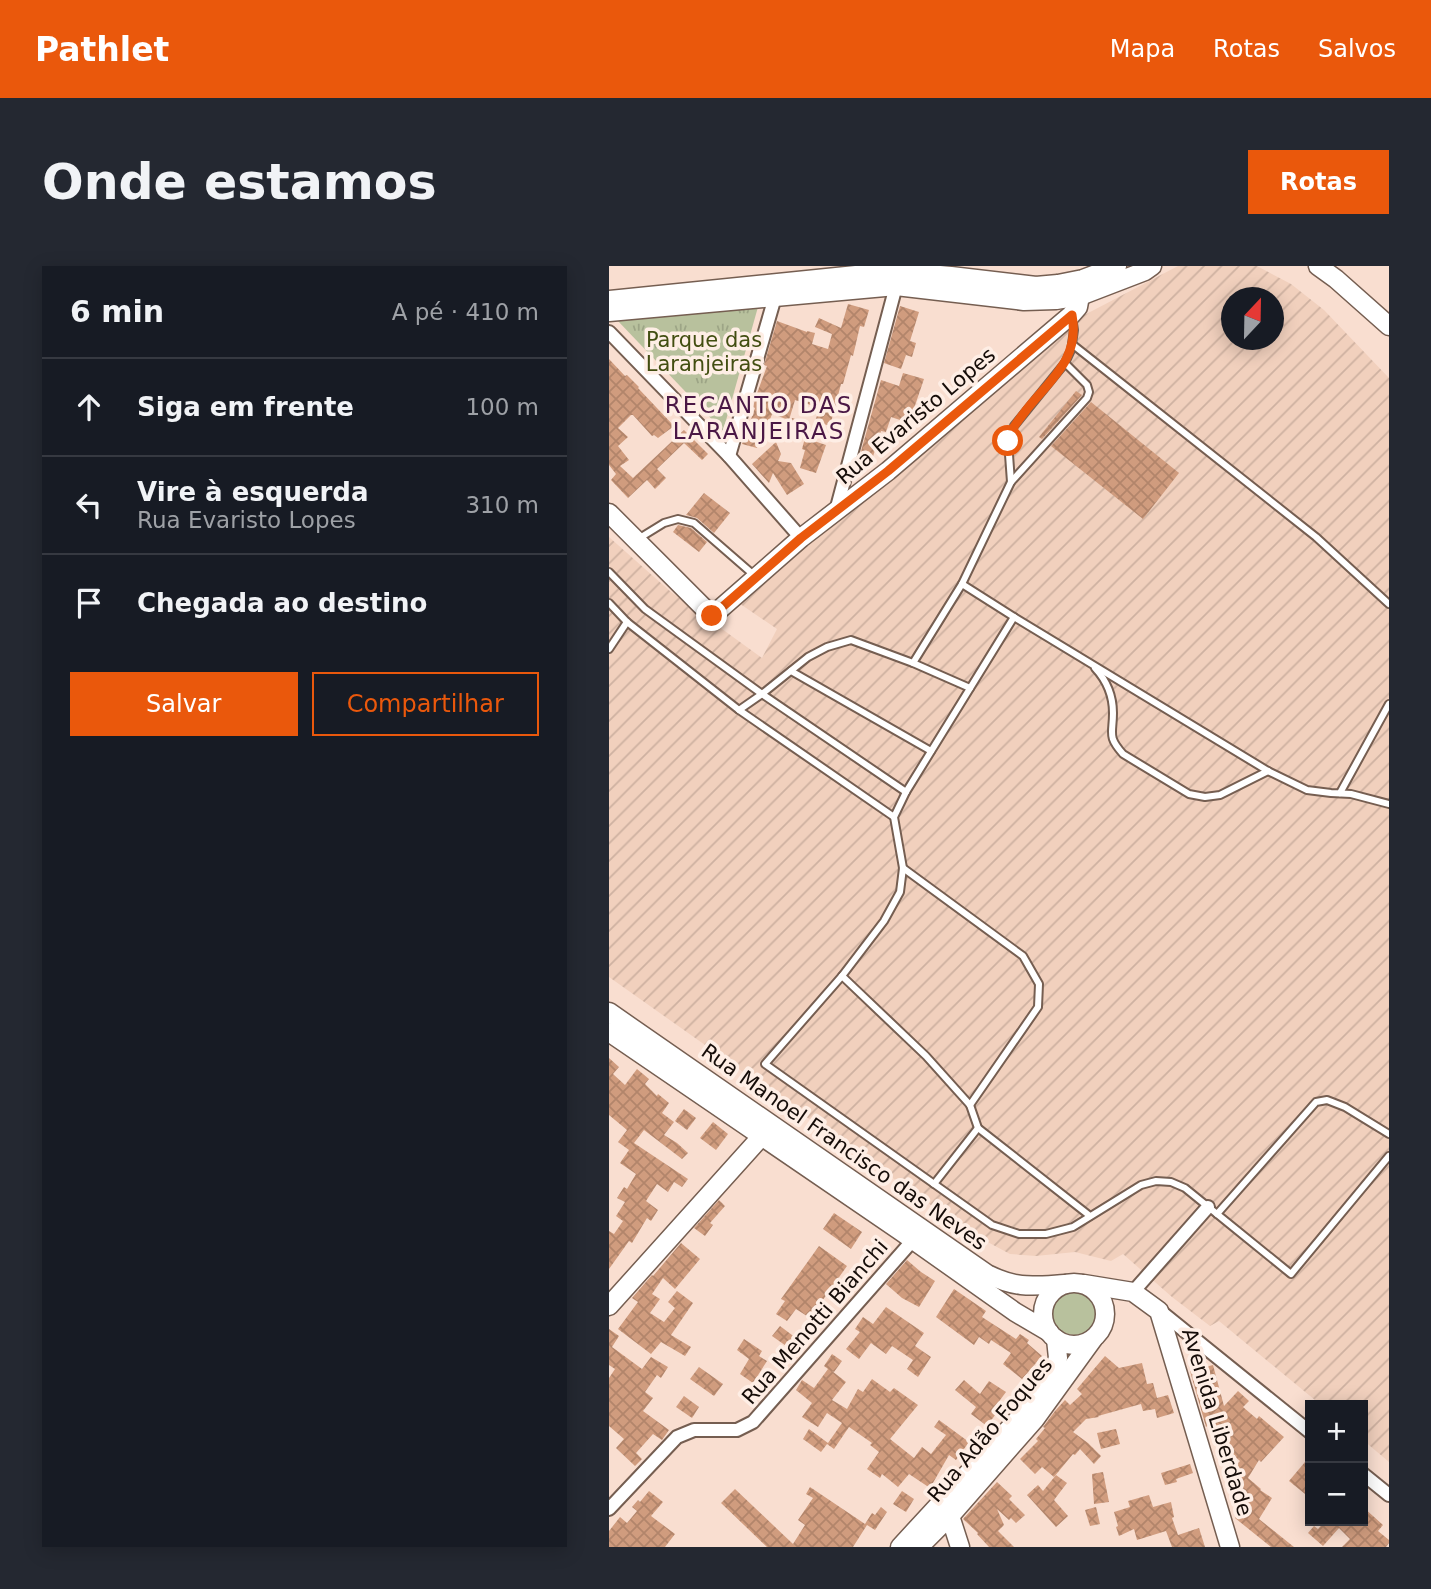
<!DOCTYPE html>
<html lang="pt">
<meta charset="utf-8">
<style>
body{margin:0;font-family:"DejaVu Sans",sans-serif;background:#242831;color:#f1f3f6}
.controls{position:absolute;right:21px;bottom:21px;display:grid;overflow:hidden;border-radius:0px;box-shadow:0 4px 18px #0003}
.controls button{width:63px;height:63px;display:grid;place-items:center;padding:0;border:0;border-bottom:2px solid #363941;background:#171b24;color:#f1f3f6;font:35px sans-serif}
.compass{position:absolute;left:612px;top:21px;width:63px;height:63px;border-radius:50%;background:#171b24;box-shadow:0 4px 18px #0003;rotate:22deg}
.stop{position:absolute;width:21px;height:21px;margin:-16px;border:5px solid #ea580c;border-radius:50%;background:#fff}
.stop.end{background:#ea580c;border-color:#fff;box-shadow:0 2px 7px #0008}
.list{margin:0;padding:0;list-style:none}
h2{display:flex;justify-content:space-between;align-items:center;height:91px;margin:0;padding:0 28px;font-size:30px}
h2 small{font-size:23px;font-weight:400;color:#9ea1a6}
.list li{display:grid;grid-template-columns:46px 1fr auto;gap:21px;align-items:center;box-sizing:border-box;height:98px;padding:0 28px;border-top:2px solid #363941}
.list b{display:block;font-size:26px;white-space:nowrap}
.list p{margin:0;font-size:23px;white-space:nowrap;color:#9ea1a6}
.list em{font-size:23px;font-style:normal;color:#9ea1a6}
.actions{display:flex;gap:14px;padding:21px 28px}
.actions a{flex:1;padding:16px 0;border:2px solid #ea580c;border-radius:0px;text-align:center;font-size:24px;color:#ea580c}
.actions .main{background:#ea580c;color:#fff}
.icon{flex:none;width:38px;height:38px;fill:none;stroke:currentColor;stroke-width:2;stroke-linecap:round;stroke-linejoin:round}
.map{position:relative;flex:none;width:780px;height:1281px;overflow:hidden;border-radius:0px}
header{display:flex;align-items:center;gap:42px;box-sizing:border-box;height:98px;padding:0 35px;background:#ea580c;color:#fff}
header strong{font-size:33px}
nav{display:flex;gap:38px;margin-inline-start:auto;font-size:24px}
.intro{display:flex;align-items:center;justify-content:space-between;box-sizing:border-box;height:168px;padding:0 42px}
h1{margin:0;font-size:49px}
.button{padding:18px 32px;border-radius:0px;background:#ea580c;color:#fff;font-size:24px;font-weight:700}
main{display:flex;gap:42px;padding:0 42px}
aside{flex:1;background:#171b24;border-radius:0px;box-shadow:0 4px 18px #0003}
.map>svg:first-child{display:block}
</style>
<header>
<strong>Pathlet</strong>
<nav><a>Mapa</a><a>Rotas</a><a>Salvos</a></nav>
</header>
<div class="intro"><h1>Onde estamos</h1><a class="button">Rotas</a></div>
<main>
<aside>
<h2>6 min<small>A pé · 410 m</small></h2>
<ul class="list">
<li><svg class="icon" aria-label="ahead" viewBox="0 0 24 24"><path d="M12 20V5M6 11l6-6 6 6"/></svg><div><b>Siga em frente</b></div><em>100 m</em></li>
<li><svg class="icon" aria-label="left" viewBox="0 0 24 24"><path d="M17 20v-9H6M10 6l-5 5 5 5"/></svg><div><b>Vire à esquerda</b><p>Rua Evaristo Lopes</p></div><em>310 m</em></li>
<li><svg class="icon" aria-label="arrive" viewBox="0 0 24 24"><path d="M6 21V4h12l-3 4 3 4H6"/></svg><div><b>Chegada ao destino</b></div></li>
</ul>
<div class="actions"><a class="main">Salvar</a><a>Compartilhar</a></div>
</aside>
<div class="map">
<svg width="780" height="1281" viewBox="0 0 780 1281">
<defs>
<pattern id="industrial-furrows" width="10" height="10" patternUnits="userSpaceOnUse" patternTransform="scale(1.75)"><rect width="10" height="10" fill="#f1d0bd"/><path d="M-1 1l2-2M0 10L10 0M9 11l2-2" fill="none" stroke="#ceb1a1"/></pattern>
<pattern id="park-tufts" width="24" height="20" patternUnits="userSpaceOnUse" patternTransform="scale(1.75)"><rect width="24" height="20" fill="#b8c19d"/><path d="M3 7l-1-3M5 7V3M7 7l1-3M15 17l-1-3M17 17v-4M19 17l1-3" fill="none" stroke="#9da586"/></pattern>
<pattern id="building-cross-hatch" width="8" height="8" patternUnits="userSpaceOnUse" patternTransform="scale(1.75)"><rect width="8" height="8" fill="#d09c7e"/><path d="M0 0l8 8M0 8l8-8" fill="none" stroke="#b2856b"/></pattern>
</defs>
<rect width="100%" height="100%" fill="#f9ded0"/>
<path fill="url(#industrial-furrows)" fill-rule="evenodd" d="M569,0H648L682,18L715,44L780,112V1196L754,1174V1139H712L610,1055L601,1060L563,1031L514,988L502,995L466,986L427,990L401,988L360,966L0,711V271L62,326L153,392L168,363L124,333L462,56ZM622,32H664V74H622Z"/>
<circle fill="#b8c19d" cx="466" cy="1045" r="24"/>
<path fill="url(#park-tufts)" d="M149,41L114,165L8,54Z"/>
<g fill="url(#building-cross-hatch)">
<path d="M239,38L260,44L255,61L251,60L244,90L242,89L234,118H232L221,160L206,155L211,142L186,134L180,154L163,148L157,164L154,163L148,182L133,178L138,158L140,159L146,142L144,141L147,130L158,100L155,99L168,55L198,66V65L206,67L203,78L219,83L223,68L206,61L210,52L232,62Z"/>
<path d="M291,40L310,46L301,75L307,77L303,91L297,89L292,103L275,97Z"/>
<path d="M0,93L16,110L18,109L30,121L29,122L65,160L49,172L45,169L43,170L24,149H22L9,162L19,171L9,180L20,194L11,200L24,212L75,164L99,188L93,194L75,177L48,203L57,212L46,223L38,214L19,232L2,214L7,208L0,199Z"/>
<path d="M294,107L315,113L300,157L282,151L277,166L272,165L261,200L249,196L272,114L290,120Z"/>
<path d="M467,125L473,129L433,173L430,171Z"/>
<path d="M482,136L570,207L534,253L442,180Z"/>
<path d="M183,152L201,157L197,172L179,167Z"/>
<path d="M196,172L217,179L207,207L191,202L196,184L193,183Z"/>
<path d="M167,176L172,188L169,195L182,197L195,218L178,229L164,207L160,217L143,198Z"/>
<path d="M95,227L121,247L105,267L88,252L77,249Z"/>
<path d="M69,259L82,262L98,276L90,286L64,266Z"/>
<path d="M0,792L10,801L4,808L16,819L28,803L40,813L36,818L48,830L49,828L60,837L53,847L65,856L55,869L68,877L79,887L73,893L35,864L25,877L79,913L73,921L65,916L59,926L48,918L37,935L49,944L42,955L38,952L23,977L20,975L0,1003V965L5,968L14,955L7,950L16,936L8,932L15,921L18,923L27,908L11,897L20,884L9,876L18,864L0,849Z"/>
<path d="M75,843L87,852L78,864L66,855Z"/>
<path d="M104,856L119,868L107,884L91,872Z"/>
<path d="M110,934L116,940L101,957L104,959L96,970L85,962Z"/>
<path d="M225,947L253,966L242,983L214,963Z"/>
<path d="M72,977L91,993L66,1023L54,1012L43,1028L51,1033L41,1047L55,1056L66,1042L59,1036L68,1025L84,1037L62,1069L82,1081L76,1090L52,1076L42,1088L9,1063L29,1036L23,1032L43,1009L44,1010Z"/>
<path d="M210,980L238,1000L201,1052L187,1043L178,1055L167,1048L176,1035L172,1033Z"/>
<path d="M298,994L312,1006L326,1015L310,1041L293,1032L277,1018Z"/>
<path d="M345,1023L377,1045L373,1051L407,1073L411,1068L420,1074L418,1077L433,1090L413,1113L394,1098L402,1087L382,1074L380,1078L370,1071L365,1079L327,1051Z"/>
<path d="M277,1041L315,1067L306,1080L322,1091L309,1111L298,1103L304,1094L283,1080L277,1088L262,1077L250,1093L237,1083L251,1066L246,1063L254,1051L264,1058Z"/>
<path d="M171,1060L187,1072L180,1082L163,1070Z"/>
<path d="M0,1063L10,1070L3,1081L33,1103L42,1091L59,1101L52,1112L48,1109L36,1126L44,1132L34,1145L60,1164L53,1174L44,1168L27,1187L33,1193L26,1200L7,1182L15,1173L0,1160V1112L6,1103L0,1099Z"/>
<path d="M135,1073L153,1085L150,1090L158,1095L144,1117L131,1108L140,1093L128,1084Z"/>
<path d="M223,1088L233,1095L225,1106L223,1105L237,1116L223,1134L238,1143L249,1123L254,1126L263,1113L281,1126L285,1122L309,1139L281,1173L305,1192L313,1181L322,1188L337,1169L325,1161L330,1154L360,1176L347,1194L340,1189L321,1222L300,1208L289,1221L273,1208L271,1212L258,1203L270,1186L261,1179L263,1177L240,1161L225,1183L218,1178L212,1186L194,1173L200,1163L219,1177L233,1157L218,1147L209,1161L193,1151L203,1137L187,1124L193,1114L205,1122L219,1103L215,1100Z"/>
<path d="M496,1090L510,1102L533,1097L538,1118L544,1117L548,1132L559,1129L565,1147L548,1152L546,1143L534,1145L532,1138L489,1150L490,1151L477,1153L464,1166L479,1177L492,1190L485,1198L471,1183L466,1189L464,1188L445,1211L433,1201L426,1208L411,1193L429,1175L427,1173L436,1162L434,1161L446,1145L456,1134L461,1139L473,1128L468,1123Z"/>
<path d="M604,1099L615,1140L629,1125L640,1135L634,1141L648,1153L650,1150L675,1171L652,1196L650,1194L639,1212L652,1223L651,1224L663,1232L650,1253L685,1281H662L626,1252L636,1240L622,1227L630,1219L619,1208L631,1195L608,1174L614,1168L601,1158L597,1161L581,1105Z"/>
<path d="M90,1101L114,1118L105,1130L81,1113Z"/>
<path d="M355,1114L371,1128L380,1115L397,1126L388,1138L392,1141L378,1160L362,1148L367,1141L346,1124Z"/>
<path d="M75,1130L90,1141L83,1152L67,1141Z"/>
<path d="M507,1163L511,1178L492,1183L488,1167Z"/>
<path d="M696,1196L701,1201V1232L680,1215Z"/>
<path d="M581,1198L584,1207L567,1213L568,1216L556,1219L552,1207Z"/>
<path d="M494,1206L500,1236L485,1238L483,1208Z"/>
<path d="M447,1209L458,1217L445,1234L459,1250L447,1261L418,1229L429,1219L434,1225Z"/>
<path d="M388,1216L403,1230L400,1233L416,1249L407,1257L402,1252L400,1254L388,1243L395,1259L389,1265L405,1281H380L368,1268L369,1267L354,1253Z"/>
<path d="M201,1221L256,1258L263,1247L266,1249L272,1241L278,1246L266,1264L258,1259L244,1281H158L112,1237L126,1223L184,1278L196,1259L189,1254L204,1232L197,1228Z"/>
<path d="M40,1225L54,1236L42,1250L66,1268L56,1281H0V1265L11,1251L18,1257L28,1245L23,1241L29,1234L31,1236Z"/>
<path d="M293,1225L305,1233L297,1246L284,1238Z"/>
<path d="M540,1229L544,1241L562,1236L565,1251L563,1252L569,1269L590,1262L596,1281H563L557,1265L528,1274L525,1263L510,1270L507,1261L509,1260L505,1246L521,1241L519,1235Z"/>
<path d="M487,1241L491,1258L481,1260L476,1244Z"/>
<path d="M754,1241L774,1259L769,1265L780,1274V1277L777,1281H733L741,1273L730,1262L714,1280L699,1267L705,1260L709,1263L716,1255H754Z"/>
</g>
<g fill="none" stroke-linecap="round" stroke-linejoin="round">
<defs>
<g id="lane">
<path d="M463,78L707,271L780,338"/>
<path d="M402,216L478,132L480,126L478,119L456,97"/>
<path d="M29,273L55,257L69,253L85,257L146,310"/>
<path d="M0,306L36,343L153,428L297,526"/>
<path d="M0,337L18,356L130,444L285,551"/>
<path d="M405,351L353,318L402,216L399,175L405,160L456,97L462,84L463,78L465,64L463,51"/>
<path d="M0,383L18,356"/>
<path d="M304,397L353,318"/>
<path d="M486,402C498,415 504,430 504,447C504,468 498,470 514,488L580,528L596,531L611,529L659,505"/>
<path d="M182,405L322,485"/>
<path d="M130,444L153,428L199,391L218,381L242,374L304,397L361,422"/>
<path d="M731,527L780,438"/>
<path d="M780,538L742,528L722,527L698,524L659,505L405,351L297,526L285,551L294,602L291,626L275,655L233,710L156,798L383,959L410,968H437L464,961L532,919L547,915L562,916L576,922L682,1008L780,890"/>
<path d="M294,602L414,690L430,718L429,741L361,839"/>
<path d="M233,710L317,790L361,839L369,862L481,950"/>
<path d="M325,918L369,862"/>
<path d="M608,948L707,836L718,834L736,841L780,868"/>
</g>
<g id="street">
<path d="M0,66L120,190L192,272"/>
<path d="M120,190L166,31"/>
<path d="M227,245L287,20"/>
<path d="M524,1026L599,941"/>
<path d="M551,1045L701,1166"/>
<path d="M754,1208L780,1229"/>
<path d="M0,1243L68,1171L85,1164H128L144,1156L304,974"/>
</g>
<g id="secondary">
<path d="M709,0L727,13L780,60"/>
<path d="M0,34L286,5L342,10L427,20L449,18L474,13L508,0"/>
<path d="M0,46L287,20L415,35L447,34L471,30L536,5L543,0"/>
<path d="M0,247L103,350L192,272L279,205L462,49L469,41L471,30"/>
<path d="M0,746L378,1008C408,1023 423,1020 456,1018"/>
<path d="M0,766L293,966L406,1046L440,1066"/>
<circle cx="465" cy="1048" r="31"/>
<path d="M475,1018L524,1026L550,1045L621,1281"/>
<path d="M0,1040L152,871"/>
<path d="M341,1250L351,1281"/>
<path d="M291,1281L424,1137L442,1112L449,1092L447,1073"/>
<path d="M310,1281L341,1250L426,1153L484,1073"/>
</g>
</defs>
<use href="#lane" stroke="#755e51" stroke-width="10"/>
<use href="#street" stroke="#755e51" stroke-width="16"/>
<use href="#secondary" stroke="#755e51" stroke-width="21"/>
<use href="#lane" stroke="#fff" stroke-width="6"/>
<use href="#street" stroke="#fff" stroke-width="12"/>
<use href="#secondary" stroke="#fff" stroke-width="18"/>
</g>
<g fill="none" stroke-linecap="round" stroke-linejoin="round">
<path stroke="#ea580c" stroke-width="9" d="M103,350L192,272L279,205L463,49C471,92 443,112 418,143C410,154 402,162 399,175"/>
</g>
<g text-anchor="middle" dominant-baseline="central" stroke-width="7" stroke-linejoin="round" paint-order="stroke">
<g font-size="21" fill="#424e11" stroke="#feeee5">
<text x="95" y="74">Parque das<tspan x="95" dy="24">Laranjeiras</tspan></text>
</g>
<g font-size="21" fill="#150c08" stroke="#feeee5">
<text transform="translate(307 150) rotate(-40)">Rua Evaristo Lopes</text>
<text transform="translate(235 881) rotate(35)">Rua Manoel Francisco das Neves</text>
<text transform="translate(206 1056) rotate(-49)">Rua Menotti Bianchi</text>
<text transform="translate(608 1156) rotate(73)">Avenida Liberdade</text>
<text transform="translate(381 1164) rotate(-50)">Rua Adão Foques</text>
</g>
<g font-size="23" letter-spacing="2" fill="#4a1745" stroke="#feeee5">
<text x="150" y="139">RECANTO DAS<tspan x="150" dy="26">LARANJEIRAS</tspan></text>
</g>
</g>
</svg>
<div class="controls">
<button>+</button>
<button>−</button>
</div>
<svg class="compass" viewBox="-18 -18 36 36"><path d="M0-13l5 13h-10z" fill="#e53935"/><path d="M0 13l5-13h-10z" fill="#9ea1a6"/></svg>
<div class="stop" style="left:399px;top:175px"></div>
<div class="stop end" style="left:103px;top:350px"></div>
</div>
</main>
